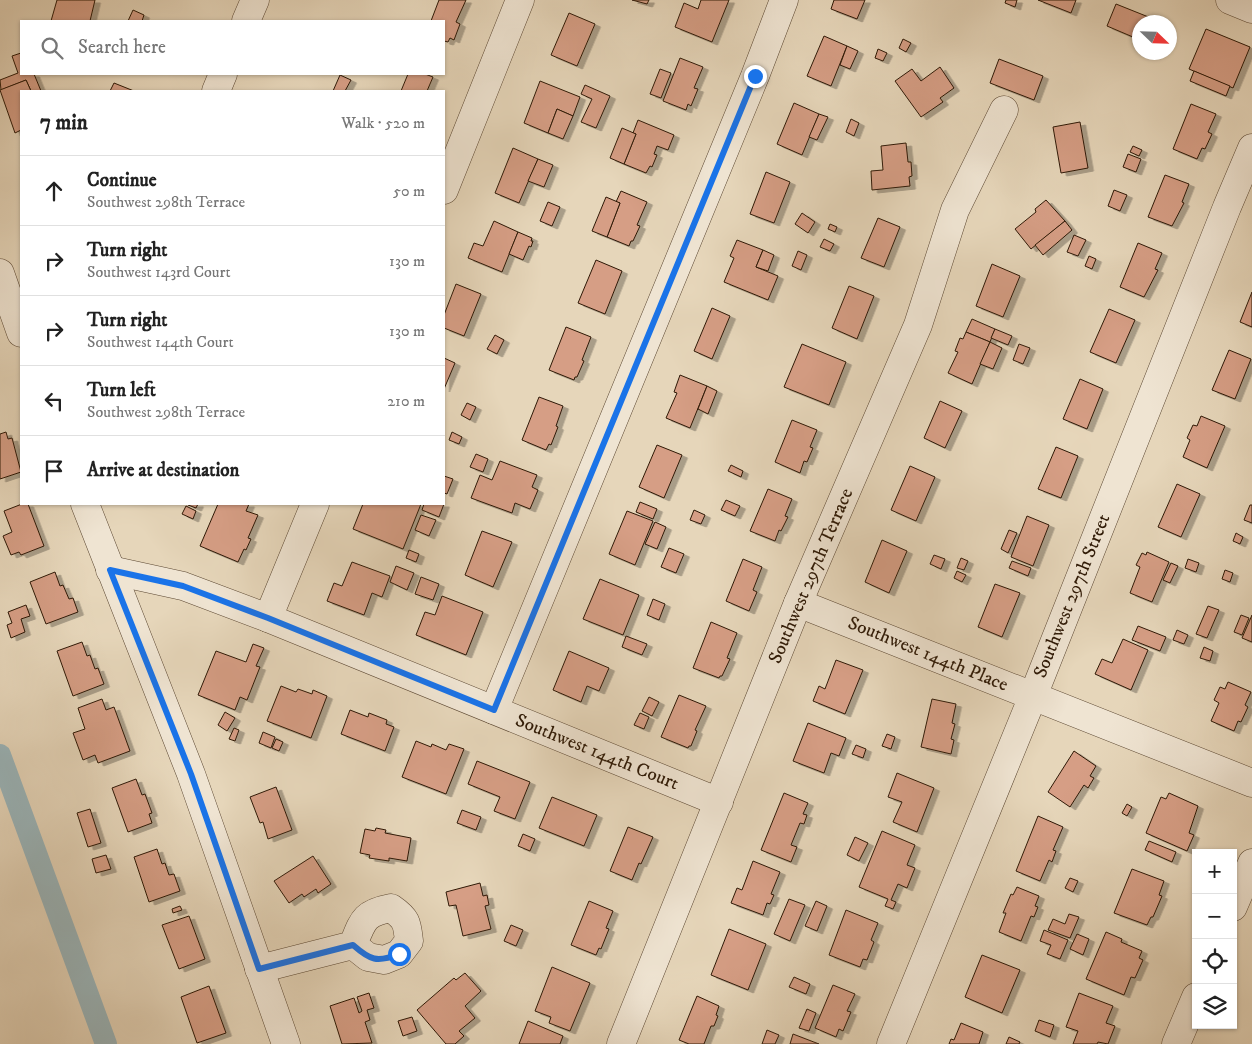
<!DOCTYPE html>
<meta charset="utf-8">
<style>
body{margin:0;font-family:"IM FELL DW Pica",serif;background:#f6f6f6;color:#222}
.controls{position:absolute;right:15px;bottom:15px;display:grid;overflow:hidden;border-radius:0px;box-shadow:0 1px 4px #0004}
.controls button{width:45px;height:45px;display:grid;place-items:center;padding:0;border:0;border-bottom:1px solid #e0e0e0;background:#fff;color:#222;font:25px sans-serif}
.compass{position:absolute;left:1132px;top:15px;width:45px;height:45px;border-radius:50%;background:#fff;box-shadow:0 1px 4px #0004;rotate:113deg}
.stop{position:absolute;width:15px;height:15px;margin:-11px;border:4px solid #1a73e8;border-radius:50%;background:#fff}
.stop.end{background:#1a73e8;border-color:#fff;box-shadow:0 1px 5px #0008}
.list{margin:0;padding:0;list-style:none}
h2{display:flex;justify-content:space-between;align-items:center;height:65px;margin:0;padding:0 20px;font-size:21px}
h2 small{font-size:16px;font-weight:400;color:#767676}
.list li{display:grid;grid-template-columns:32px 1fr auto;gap:15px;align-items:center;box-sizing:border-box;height:70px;padding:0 20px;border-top:1px solid #e0e0e0}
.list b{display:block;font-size:19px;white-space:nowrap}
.list p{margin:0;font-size:16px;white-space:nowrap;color:#767676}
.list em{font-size:16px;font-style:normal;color:#767676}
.icon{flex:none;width:28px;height:28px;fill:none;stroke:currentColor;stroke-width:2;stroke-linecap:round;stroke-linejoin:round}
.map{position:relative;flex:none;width:1252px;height:1044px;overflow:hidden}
.search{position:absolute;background:#fff;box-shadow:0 1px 4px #0004;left:20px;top:20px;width:425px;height:55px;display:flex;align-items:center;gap:12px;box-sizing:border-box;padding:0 18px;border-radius:0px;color:#767676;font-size:19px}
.panel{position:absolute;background:#fff;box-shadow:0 1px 4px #0004;left:20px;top:90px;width:425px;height:415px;border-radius:0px}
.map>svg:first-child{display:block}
</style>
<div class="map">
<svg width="1252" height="1044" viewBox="0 0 1252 1044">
<defs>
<filter id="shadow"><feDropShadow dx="5.5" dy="3" stdDeviation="0" flood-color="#0004"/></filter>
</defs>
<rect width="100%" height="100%" fill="#e6d6ba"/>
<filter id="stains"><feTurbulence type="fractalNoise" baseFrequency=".004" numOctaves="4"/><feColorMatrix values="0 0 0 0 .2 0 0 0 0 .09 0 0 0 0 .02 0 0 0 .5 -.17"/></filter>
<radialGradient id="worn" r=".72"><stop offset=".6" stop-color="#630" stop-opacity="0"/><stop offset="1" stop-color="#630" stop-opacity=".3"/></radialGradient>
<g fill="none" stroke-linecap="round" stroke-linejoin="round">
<path stroke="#9bb6bb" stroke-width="22" d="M0,755L106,1044"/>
</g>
<g fill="#d69e85" stroke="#2e1906" filter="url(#shadow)">
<path d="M57,0H95L90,21H51Z"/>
<path d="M439,0H466L456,22L460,24L454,40L450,38L448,42L444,41V21H431Z"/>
<path d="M632,0H649L647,4Z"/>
<path d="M701,0H729L712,42L675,27L684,3L698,9Z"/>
<path d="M834,0H865L857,19L831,9Z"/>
<path d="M1006,0H1017L1015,7L1005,3Z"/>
<path d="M1038,0H1076L1071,13Z"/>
<path d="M1116,4L1156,20L1155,22H1140V40L1107,26Z"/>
<path d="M133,10L144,15L142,21H128Z"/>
<path d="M569,13L595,24L577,66L551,55Z"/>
<path d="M1206,29L1250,47L1233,88L1189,69Z"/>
<path d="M824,36L847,46L831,86L807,76Z"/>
<path d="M903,39L911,43L906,52L899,48Z"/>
<path d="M847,46L858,51L850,69L840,65Z"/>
<path d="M878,49L887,53L883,61L875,58Z"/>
<path d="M21,53V74H34L41,91H31L26,80L1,90L0,80L18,73L12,56Z"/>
<path d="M680,58L703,67L694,88L698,89L691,106L688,104L686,110L663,101Z"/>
<path d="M999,59L1043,76L1034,100L990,83Z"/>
<path d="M940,67L954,88L940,98L943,102L921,117L895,81L912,69L921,81Z"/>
<path d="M660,69L671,73L661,98L650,94Z"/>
<path d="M1194,71L1230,86L1226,96L1190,81Z"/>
<path d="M408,74H425L433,77L427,91H401Z"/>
<path d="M340,75L351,80L345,91H333Z"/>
<path d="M26,80L31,91H21V130L15,133L0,90Z"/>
<path d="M540,81L580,97L573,116L557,109L548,133L524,123Z"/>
<path d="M114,83L134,91H110Z"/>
<path d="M585,85L610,96L596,128L581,122L592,99L581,94Z"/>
<path d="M794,103L819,114L802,155L777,144Z"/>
<path d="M1191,104L1216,114L1208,132L1212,134L1205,149L1202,148L1197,159L1173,149Z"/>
<path d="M557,109L573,116L563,139L548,133Z"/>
<path d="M819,114L828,117L817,140L809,137Z"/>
<path d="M851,119L859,123L854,136L846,132Z"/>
<path d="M638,120L674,135L668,150L657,146L654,154L657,155L652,167L650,166L646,173L624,164L636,134L633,133Z"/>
<path d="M1080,122L1088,168L1061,173L1053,127Z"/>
<path d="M622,128L636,134L624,164L610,158Z"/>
<path d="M906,143L908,162H911L912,176L909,177L910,186L872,190L871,171L883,170L881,146Z"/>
<path d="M1133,146L1142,150L1139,156L1130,152Z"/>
<path d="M513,148L538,159L519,203L495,193Z"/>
<path d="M1128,154L1141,159L1136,172L1123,167Z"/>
<path d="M538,159L553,165L544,187L528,181Z"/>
<path d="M766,172L790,182L774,223L750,214Z"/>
<path d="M1165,175L1189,184L1182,202L1184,203L1172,226L1148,217Z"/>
<path d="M1114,190L1127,195L1120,211L1108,206Z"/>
<path d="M621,191L647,202L637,225L640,226L633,241H631L629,246L607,237L620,203L616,202Z"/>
<path d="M606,197L620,203L607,237L592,231Z"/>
<path d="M1046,200L1065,221L1031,249L1015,229L1036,212L1035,209Z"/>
<path d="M548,202L560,207L552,226L540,221Z"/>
<path d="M802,213L815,222L808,233L795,224Z"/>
<path d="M878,218L900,227L884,267L861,258Z"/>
<path d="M494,221L518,232L502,272L468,258L474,243L483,246Z"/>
<path d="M1065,221L1072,230L1043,255L1035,245Z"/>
<path d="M830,224L837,227L835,232L828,229Z"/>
<path d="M518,232L532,238L531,241H533L531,247L529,246L523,260L509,254Z"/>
<path d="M1074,235L1086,240L1078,256L1067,252Z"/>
<path d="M824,239L834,244L830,251L820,247Z"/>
<path d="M737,240L763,250L756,267L778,276L768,300L724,282L734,258L730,256Z"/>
<path d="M1138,243L1162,253L1155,269L1158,270L1144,297L1120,287Z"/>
<path d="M763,250L774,255L768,271L756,267Z"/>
<path d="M798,251L807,255L801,270L792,266Z"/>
<path d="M1089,256L1096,259L1092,269L1085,266Z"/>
<path d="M596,260L622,271L605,314L578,303Z"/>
<path d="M992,264L1020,276L1003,317L976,306Z"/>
<path d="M456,284L481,294L464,336L444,328V315Z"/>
<path d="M849,286L874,296L857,339L832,328Z"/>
<path d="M1252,292V327L1240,322Z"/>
<path d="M712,308L730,316L712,359L694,351Z"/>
<path d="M1109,309L1135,320L1116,363L1090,352Z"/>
<path d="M972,319L995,329L990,342L966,332Z"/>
<path d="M566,327L591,337L582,360L584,361L577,377H575L574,380L549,370Z"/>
<path d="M995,329L1012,336L1008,345L991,338Z"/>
<path d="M966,332L990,342L972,384L948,373L958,352L955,351L960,338L963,339Z"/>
<path d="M495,335L504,340L497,354L487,349Z"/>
<path d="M990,342L1002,348L993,369L980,364Z"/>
<path d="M802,344L846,362L829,405L784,387Z"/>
<path d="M1019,344L1030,348L1023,364L1013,360Z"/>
<path d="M1229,350L1251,359L1235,399L1212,390Z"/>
<path d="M444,358L455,363L444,389Z"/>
<path d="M680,375L707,386L690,428L666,418L677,393L674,392Z"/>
<path d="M1080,379L1103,389L1087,429L1063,419Z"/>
<path d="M707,386L717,391L708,414L698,409Z"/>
<path d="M539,397L563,406L556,426L558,427L551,445L549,444L546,450L522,440Z"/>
<path d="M940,401L962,411L945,448L924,438Z"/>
<path d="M467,403L476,407L470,420L461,415Z"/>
<path d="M1201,416L1225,426L1207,468L1183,457L1190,440L1187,438L1193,425L1197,426Z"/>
<path d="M792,420L817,430L810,447L813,448L807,462L804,461L800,473L775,462Z"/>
<path d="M6,432L8,439L12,438L21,472L0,479V434Z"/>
<path d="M452,432L462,437L459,444L449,440Z"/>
<path d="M657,445L682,455L664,498L639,487Z"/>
<path d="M1056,447L1078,456L1061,498L1038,489Z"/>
<path d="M476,454L488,459L483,472L470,467Z"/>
<path d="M500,461L537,475L532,487L538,490L530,509L515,503L512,513L471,498L480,475L492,480Z"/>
<path d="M731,465L743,471L741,477L728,471Z"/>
<path d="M910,466L935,477L916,521L891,510Z"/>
<path d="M444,476L453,479L447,494L444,493Z"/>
<path d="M1177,484L1200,494L1181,537L1158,527Z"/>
<path d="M768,489L792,499L785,516L788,517L781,531L779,530L775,541L750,531Z"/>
<path d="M726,500L740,506L735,516L721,510Z"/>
<path d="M640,502L657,509L653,519L636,512Z"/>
<path d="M22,504H28L44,546L21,555L19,552L11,555L3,536L12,532L4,511Z"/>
<path d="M188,504H198L196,508L188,505Z"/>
<path d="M218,504H249L246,511L258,515L248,538L251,539L246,550L244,549L238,562L200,546Z"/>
<path d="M363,504H421L403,549L353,529Z"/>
<path d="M424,504H444L439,517L422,510Z"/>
<path d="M1250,505H1252V523L1244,520Z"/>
<path d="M186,506L196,511L193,519L182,514Z"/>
<path d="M694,510L705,515L701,524L690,520Z"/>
<path d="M627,511L653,521L635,565L609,554Z"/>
<path d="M421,515L436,520L429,536L415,530Z"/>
<path d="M1027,516L1049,525L1033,566L1011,557Z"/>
<path d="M655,522L666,527L657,549L645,544Z"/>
<path d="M1009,530L1017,533L1008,553L1001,549Z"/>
<path d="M482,531L512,542L493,587L465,575Z"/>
<path d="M1236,533L1243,537L1240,544L1233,541Z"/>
<path d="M882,540L907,551L889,593L865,582Z"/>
<path d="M669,548L684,554L676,573L661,567Z"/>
<path d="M409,550L419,554L416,562L406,558Z"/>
<path d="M1147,552L1169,562L1152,602L1130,593L1140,567L1136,565L1142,553L1146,555Z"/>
<path d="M934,555L945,559L941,569L930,564Z"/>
<path d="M961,558L968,561L964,570L957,568Z"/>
<path d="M743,559L762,567L753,590L757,592L749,611L726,601Z"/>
<path d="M1188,559L1199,563L1196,572L1185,568Z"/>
<path d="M1012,561L1031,568L1028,576L1009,568Z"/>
<path d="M352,562L390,576L382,597L372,593L364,615L327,601L334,583L342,586Z"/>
<path d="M1171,563L1178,566L1170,583L1163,580Z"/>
<path d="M396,566L414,573L407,590L390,582Z"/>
<path d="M1225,570L1233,573L1230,582L1222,579Z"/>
<path d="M957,571L966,575L962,582L954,578Z"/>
<path d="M55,572L60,586L63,585L69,599L73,598L78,612L46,624L30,582Z"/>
<path d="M421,577L439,584L433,600L415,594Z"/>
<path d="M600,579L639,595L623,635L583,619Z"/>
<path d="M995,584L1020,593L1002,637L978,627Z"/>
<path d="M442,596L483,612L466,655L416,635L425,612L435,615Z"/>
<path d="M653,599L665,604L659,620L647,615Z"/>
<path d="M26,605L30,616L21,619L25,632L11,638L7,625L12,623L8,612Z"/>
<path d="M1208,606L1219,610L1207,638L1196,634Z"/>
<path d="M1241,615L1249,618L1242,635L1234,632Z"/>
<path d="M1252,615V642L1242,638Z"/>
<path d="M711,622L737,633L727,658L730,659L722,676H720L719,678L693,668Z"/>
<path d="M1138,626L1166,637L1160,651L1132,640Z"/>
<path d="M1177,630L1188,635L1184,644L1173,640Z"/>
<path d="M626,636L647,644L642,655L622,647Z"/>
<path d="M1123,639L1148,650L1131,690L1095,674L1102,659L1112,663Z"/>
<path d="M82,642L87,656L90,655L95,669L98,668L104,684L73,696L57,651Z"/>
<path d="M253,644L264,648L256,666L260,667L247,700L240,697L235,710L198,695L216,651L246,662Z"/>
<path d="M1204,647L1213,651L1210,661L1200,658Z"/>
<path d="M569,651L609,668L599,691L587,686L581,702L553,690Z"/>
<path d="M836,660L863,670L845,714L813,701L819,686L825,689Z"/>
<path d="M1228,682L1251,692L1245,705L1248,707L1241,722L1238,721L1234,731L1211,721L1219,703L1214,700L1220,687L1225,689Z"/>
<path d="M281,686L296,692L298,689L312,694L313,690L327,696L311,738L267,721Z"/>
<path d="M679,695L706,706L695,730L697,731L691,746H689L688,748L661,737Z"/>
<path d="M649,697L659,702L652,716L642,711Z"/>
<path d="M102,699L106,710L114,707L130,751L98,763L95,755L83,760L73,733L85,729L78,708Z"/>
<path d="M932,699L956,704L952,723L955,724L951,739L954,740L951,754L921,747Z"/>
<path d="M350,710L368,717L369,713L387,720L386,724L394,727L385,751L341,734Z"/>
<path d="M225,712L235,718L227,731L218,725Z"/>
<path d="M640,713L649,717L644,729L634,725Z"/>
<path d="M808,723L846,738L839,756L831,753L824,773L793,761Z"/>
<path d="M234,728L239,730L235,741L229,739Z"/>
<path d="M263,732L275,737L271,748L259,743Z"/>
<path d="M887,734L895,737L891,749L882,746Z"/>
<path d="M276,739L283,742L279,751L272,748Z"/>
<path d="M416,741L431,747L432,744L446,750L449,744L464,749L446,794L402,777Z"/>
<path d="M856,745L866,749L863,758L852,754Z"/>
<path d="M1074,751L1096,766L1090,776L1094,778L1088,788L1084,785L1070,807L1048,792Z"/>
<path d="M477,761L530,782L515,819L494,811L500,797L468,784Z"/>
<path d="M897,773L934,788L917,832L893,822L902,802L888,797Z"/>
<path d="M136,779L142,795L145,794L152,813L149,814L152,823L128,832L112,788Z"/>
<path d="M276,787L292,830L268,839L263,822L260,823L250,797Z"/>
<path d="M784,793L808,803L803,814L807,815L804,824L800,823L791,845L797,847L791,862L761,850Z"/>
<path d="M1169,793L1198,806L1189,833L1194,835L1187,851L1146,833L1161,797L1166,799Z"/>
<path d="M552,797L597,815L584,846L539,828Z"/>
<path d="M1127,804L1132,807L1127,816L1122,813Z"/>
<path d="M90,809L101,843L88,847L77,813Z"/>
<path d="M462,810L481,817L476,830L457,823Z"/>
<path d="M1038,816L1063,827L1053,850L1056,851L1052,862L1049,860L1040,881L1016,871Z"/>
<path d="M628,827L653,837L641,864L639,863L632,880L610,871Z"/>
<path d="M376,828L386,830L385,833L411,838L407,861L389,858V861L369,858L370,855L360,853L365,829L375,831Z"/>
<path d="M882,831L915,845L907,865L915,868L907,888L898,884L891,900L896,902L893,909L885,906L888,899L859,887Z"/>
<path d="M523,834L535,839L530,851L518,846Z"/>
<path d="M855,837L868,843L859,861L847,855Z"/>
<path d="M1149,841L1176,852L1172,862L1145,850Z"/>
<path d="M157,849L162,864L165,863L169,875L174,874L180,891L149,902L134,857Z"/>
<path d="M106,855L111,869L96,873L92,859Z"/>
<path d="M313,856L331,884L318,893L316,889L304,897L302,894L289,903L274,881Z"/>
<path d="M753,861L780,872L771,894L774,895L770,904L767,903L763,915L731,903L737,888L742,890Z"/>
<path d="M1132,869L1164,881L1159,895L1162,896L1153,917H1151L1147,925L1114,913Z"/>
<path d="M1070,878L1078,881L1073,892L1065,888Z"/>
<path d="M480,883L483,896L487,895L489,905L485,906L491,929L463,936L456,905L449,906L446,892Z"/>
<path d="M1017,887L1039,896L1035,906L1038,907L1034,917L1031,916L1021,941L999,932L1006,913H1003L1011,894L1013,895Z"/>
<path d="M789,899L805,905L790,941L774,934Z"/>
<path d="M589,901L613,911L606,928L609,929L601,949L599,948L596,955L571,945Z"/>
<path d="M816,901L827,906L817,931L805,926Z"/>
<path d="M180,906L182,910L173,913L172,909Z"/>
<path d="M846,910L878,923L871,940L874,942L867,960L863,959L860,967L829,955Z"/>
<path d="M1069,914L1079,917L1070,938L1048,930L1053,919L1065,924Z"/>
<path d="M189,916L205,959L179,969L162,925Z"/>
<path d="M511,925L523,930L516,946L504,941Z"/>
<path d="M729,929L766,944L748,990L711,975Z"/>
<path d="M1044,930L1068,940L1060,959L1047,954L1051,945L1040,941Z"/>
<path d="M1106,932L1122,939L1121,942L1142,951L1139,958L1143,960L1135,978L1131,977L1124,995L1086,979Z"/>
<path d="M1077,934L1089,939L1083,955L1070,949Z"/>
<path d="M982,955L1020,970L1002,1013L965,997Z"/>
<path d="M552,967L590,983L570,1031L549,1023L551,1017L535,1011Z"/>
<path d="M465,973L481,991L465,1006L475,1018L459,1031L464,1036L455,1044H446L417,1010L454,978L456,980Z"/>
<path d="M794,977L810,984L806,994L789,987Z"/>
<path d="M833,985L855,994L847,1011L851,1012L843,1031L839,1029L836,1037L815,1028Z"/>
<path d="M209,986L226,1033L197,1043L181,997Z"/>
<path d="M369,993L374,1008L367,1010L370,1020L365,1022L372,1043L342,1044L330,1006L354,998L359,1013L362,1011L357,997Z"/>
<path d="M1079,993L1113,1006L1106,1023L1115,1026L1108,1044L1098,1042L1097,1044H1073L1078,1031L1066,1027Z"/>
<path d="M697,996L719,1006L716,1015L718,1016L714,1026H711L704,1044H689L679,1040Z"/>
<path d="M807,1009L816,1013L809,1031L799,1028Z"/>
<path d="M412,1017L417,1031L403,1036L398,1021Z"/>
<path d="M1039,1020L1054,1025L1050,1037L1035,1031Z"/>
<path d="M528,1021L563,1036L560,1044H519Z"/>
<path d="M961,1023L983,1032L979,1044H949L951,1039L954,1040Z"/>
<path d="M767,1030L779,1035L775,1044H762Z"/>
<path d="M793,1034L819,1044H790Z"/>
<path d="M1009,1037L1020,1042L1019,1044H1006Z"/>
</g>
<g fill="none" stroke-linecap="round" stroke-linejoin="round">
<defs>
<g id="minor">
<path d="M1230,0L1252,9"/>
<path d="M246,21L255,0"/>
<path d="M216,91L223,74"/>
<path d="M444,190L520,0"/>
<path d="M0,273L21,333"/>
<path d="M85,504L191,774L286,1044"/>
<path d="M110,570L183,586L268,618L719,802"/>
<path d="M798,603L1252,783"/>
<path d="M268,618L315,504"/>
<path d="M494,710L755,76L784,0"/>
<path d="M1233,907L1252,863"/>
<path d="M259,969L353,945L368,957L384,960L399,954L409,941C407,923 407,919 391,908C364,913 363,920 353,945"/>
<path d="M621,1044L798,603L918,325L955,210L1004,110"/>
<path d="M891,1044L1033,696L1227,207L1252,148"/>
<path d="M1176,1044L1196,997"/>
</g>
</defs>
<use href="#minor" stroke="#5c4833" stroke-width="29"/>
<use href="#minor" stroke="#efe4d2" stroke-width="28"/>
</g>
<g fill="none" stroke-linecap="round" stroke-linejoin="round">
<path stroke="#1a73e8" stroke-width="6" d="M399,954C377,963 370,960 353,945L259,969L191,774L110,570L183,586L268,618L494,710L755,76"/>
</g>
<g text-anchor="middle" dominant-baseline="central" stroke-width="5" stroke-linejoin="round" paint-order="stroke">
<g font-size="19" fill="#2e1906" stroke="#efe4d2">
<text transform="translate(811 576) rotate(-67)">Southwest 297th Terrace</text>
<text transform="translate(1072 596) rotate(-68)">Southwest 297th Street</text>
<text transform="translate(928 654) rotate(22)">Southwest 144th Place</text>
<text transform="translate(597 752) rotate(22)">Southwest 144th Court</text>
</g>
</g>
<rect width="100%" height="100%" filter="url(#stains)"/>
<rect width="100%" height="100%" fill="url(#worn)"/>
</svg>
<div class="controls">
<button>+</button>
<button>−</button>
<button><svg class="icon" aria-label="locate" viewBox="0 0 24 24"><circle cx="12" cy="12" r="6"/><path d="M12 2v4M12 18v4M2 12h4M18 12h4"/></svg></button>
<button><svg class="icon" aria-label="layers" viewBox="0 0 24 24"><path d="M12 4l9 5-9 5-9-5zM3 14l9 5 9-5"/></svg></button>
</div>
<svg class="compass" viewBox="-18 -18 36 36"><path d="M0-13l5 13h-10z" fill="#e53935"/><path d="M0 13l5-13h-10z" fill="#767676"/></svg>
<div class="stop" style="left:399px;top:954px"></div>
<div class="stop end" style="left:755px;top:76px"></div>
<div class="search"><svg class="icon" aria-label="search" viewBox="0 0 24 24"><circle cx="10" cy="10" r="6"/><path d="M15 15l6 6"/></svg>Search here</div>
<section class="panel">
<h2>7 min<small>Walk · 520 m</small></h2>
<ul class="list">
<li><svg class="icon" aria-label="ahead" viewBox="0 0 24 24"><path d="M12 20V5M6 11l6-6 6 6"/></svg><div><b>Continue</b><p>Southwest 298th Terrace</p></div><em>50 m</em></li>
<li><svg class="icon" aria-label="right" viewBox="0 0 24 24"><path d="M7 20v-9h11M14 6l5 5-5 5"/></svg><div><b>Turn right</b><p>Southwest 143rd Court</p></div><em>130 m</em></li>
<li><svg class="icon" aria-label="right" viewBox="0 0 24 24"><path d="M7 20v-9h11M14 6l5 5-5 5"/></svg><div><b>Turn right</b><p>Southwest 144th Court</p></div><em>130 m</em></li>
<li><svg class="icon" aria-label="left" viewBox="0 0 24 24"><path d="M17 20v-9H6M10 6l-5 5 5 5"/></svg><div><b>Turn left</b><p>Southwest 298th Terrace</p></div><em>210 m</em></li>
<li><svg class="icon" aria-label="arrive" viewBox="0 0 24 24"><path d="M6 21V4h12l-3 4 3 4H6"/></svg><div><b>Arrive at destination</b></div></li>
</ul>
</section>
</div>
